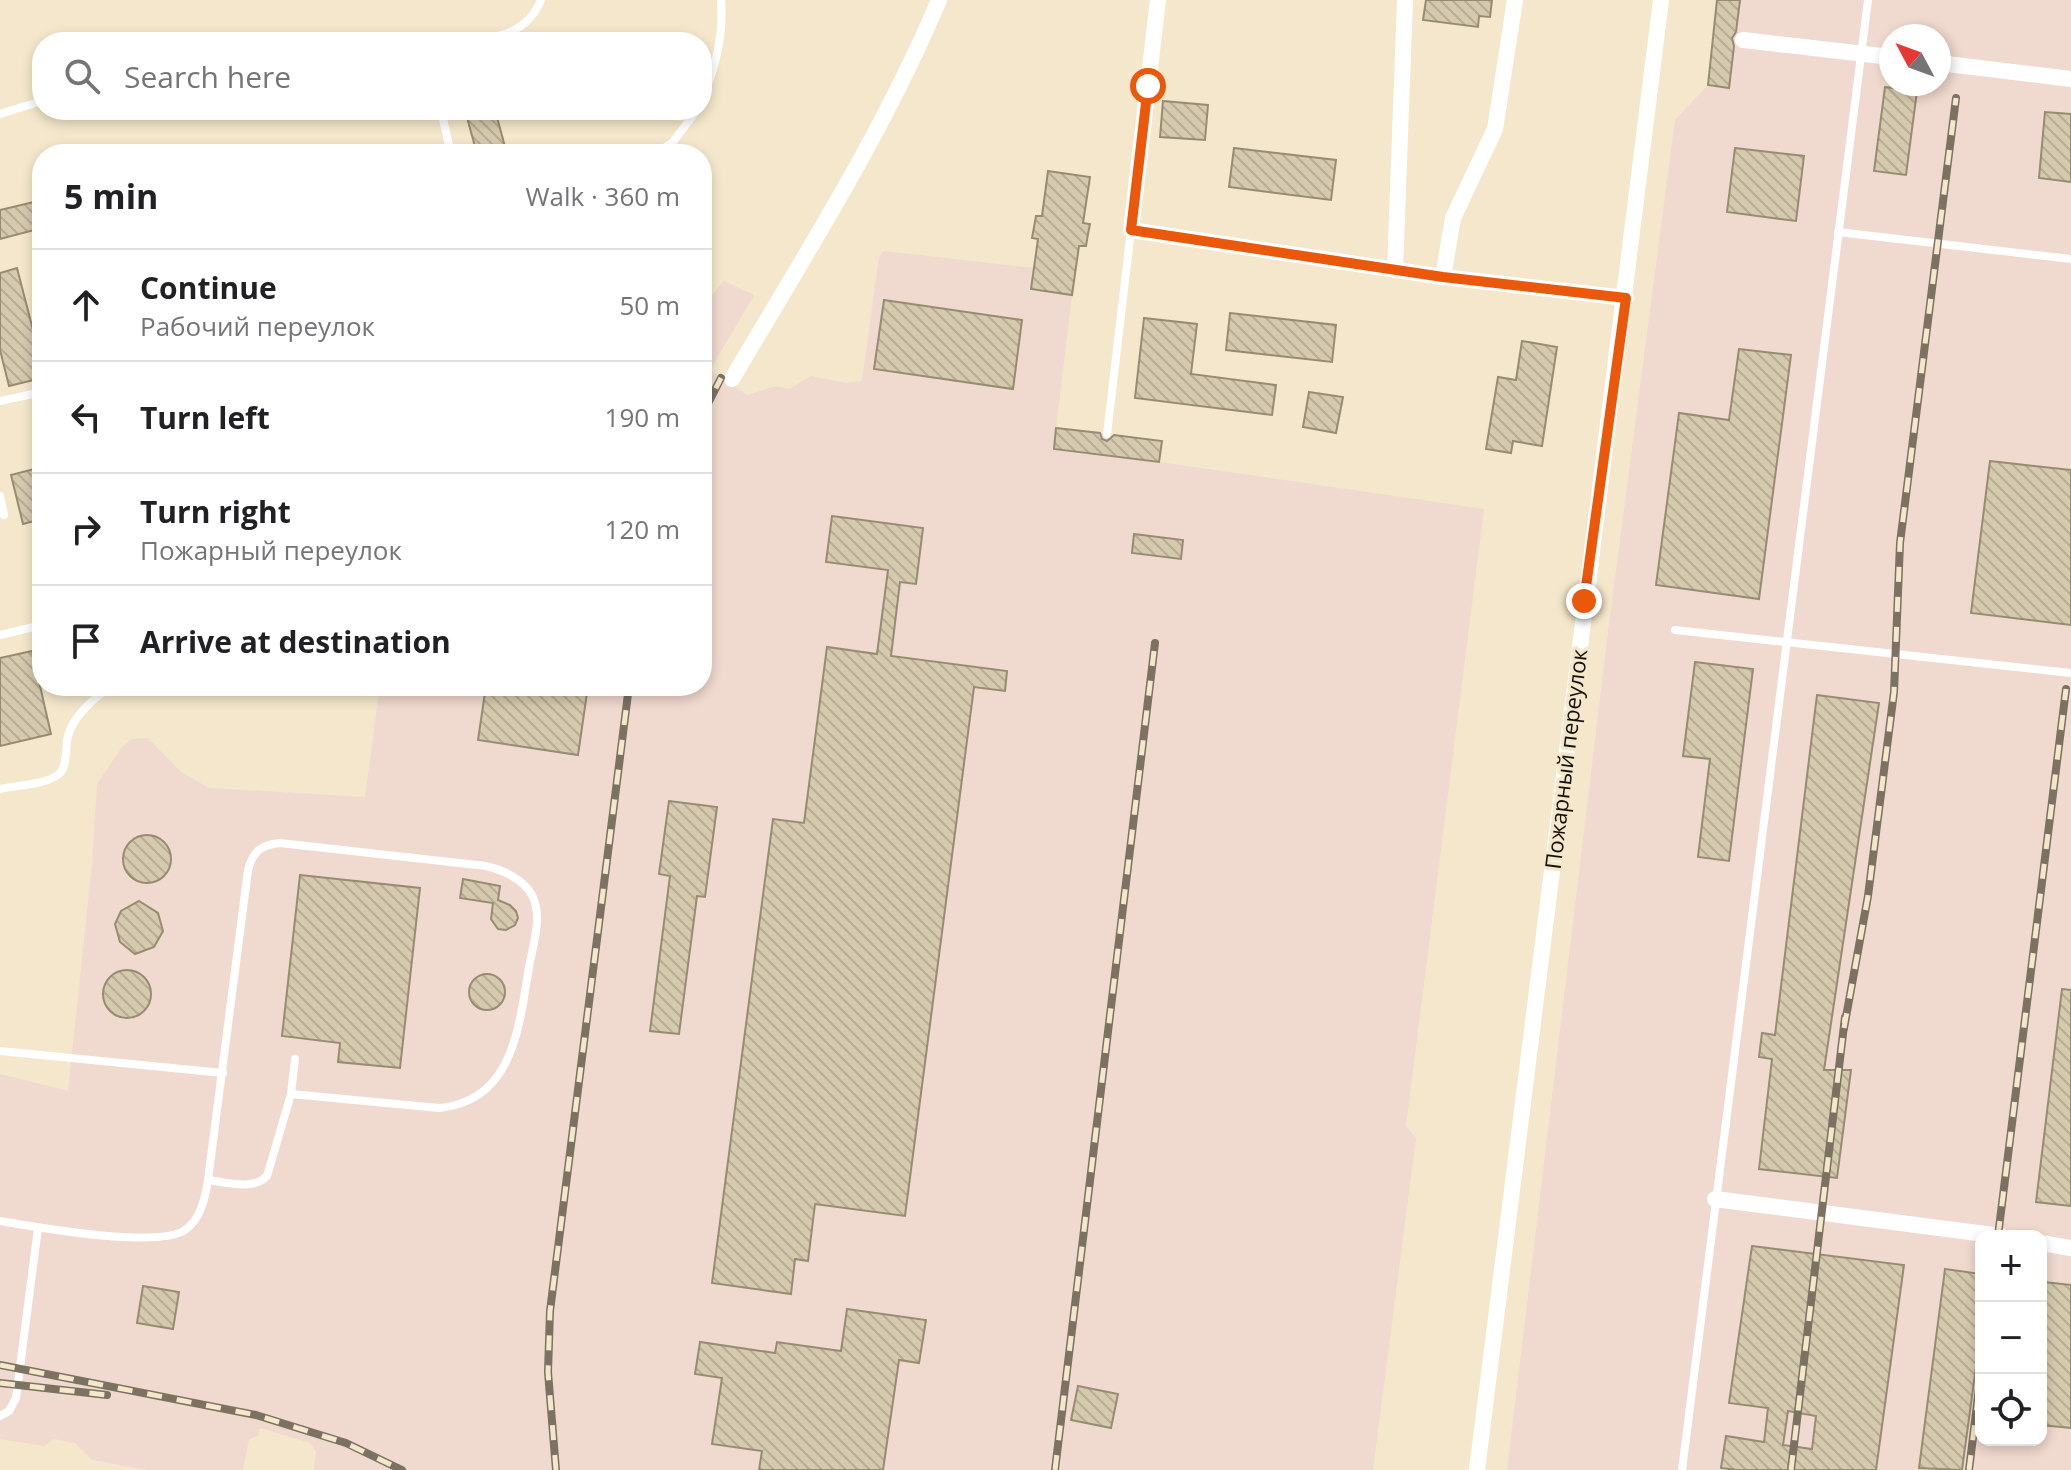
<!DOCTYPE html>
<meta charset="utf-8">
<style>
body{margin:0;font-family:"Open Sans",sans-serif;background:#f6f6f6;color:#202124}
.controls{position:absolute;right:24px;bottom:24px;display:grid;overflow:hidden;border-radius:16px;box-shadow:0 4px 12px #0003}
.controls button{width:72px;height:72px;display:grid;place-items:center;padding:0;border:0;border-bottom:2px solid #e0e0e0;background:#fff;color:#202124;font:40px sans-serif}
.compass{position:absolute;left:1879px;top:24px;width:72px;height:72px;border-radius:50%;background:#fff;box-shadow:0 4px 12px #0003;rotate:311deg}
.stop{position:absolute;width:24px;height:24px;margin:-18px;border:6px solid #ea580c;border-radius:50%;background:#fff}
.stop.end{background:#ea580c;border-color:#fff;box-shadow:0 2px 8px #0008}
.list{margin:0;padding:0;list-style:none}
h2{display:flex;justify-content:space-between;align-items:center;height:104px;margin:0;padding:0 32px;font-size:34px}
h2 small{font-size:26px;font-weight:400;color:#757577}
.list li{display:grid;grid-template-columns:52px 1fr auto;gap:24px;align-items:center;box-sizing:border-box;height:112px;padding:0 32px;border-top:2px solid #e0e0e0}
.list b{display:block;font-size:30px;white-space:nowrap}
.list p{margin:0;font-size:26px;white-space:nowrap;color:#757577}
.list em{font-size:26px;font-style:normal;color:#757577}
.icon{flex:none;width:44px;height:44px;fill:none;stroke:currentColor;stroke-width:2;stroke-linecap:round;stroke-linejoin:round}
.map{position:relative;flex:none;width:2071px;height:1470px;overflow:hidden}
.search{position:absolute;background:#fff;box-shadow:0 4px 12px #0003;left:32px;top:32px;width:680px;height:88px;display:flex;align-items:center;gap:20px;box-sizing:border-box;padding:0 28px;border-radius:32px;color:#757577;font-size:30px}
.panel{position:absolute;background:#fff;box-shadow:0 4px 12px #0003;left:32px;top:144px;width:680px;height:552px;border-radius:32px}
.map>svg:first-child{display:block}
</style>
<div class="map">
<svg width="2071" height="1470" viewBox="0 0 2071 1470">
<defs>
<pattern id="building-back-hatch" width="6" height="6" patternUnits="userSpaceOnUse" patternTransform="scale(2)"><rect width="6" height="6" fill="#d6caae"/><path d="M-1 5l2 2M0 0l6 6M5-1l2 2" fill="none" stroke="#b7ac94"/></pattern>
</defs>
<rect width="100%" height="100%" fill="#f4e7cb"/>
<g fill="#f0d9ce" fill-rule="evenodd">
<path d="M1717,0H2071V1470H1507L1609,624L1675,120L1708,85ZM1891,36H1939V84H1891ZM1981,1236H2041V1440H1981Z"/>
<path d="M884,251L1034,268L1031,289L1072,295L1056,428L1162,441L1160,462L1484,509L1406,1126L1416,1138L1373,1470H314L316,1451L310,1443L260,1428L258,1436L249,1439L243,1470H147L92,1460L75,1443L54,1439L44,1446L0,1439V1074L68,1091L92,865L97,784L122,747L132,739L148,738L181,772L209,788L365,797L380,686H702V307L724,281L754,295L710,370L747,395L776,386L789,389L811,376L846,383L862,381L879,257Z"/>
</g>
<g fill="url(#building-back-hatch)" stroke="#978c72" stroke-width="2" fill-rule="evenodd">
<path d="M1426,0H1492L1490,17L1479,16L1478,27L1423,20Z"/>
<path d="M1717,0H1740L1736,32L1732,38L1734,46L1729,88L1708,85Z"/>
<path d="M1885,87L1917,91L1906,175L1874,171Z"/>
<path d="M1163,101L1208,105L1205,140L1160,137Z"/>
<path d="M465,110H495L507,154H477Z"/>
<path d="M2045,112L2071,114V182L2039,178Z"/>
<path d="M1234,148L1336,160L1331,200L1229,187Z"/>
<path d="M1735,148L1804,156L1796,221L1727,212Z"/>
<path d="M1048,171L1090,177L1083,223L1090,224L1088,234L1086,246H1079L1072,295L1031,289L1038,239L1032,238L1036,216H1042Z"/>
<path d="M42,200V228L0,239V210Z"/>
<path d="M17,268L42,365V378L9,386L0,350V273Z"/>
<path d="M884,300L1022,320L1013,389L874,369Z"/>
<path d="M1230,313L1336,325L1332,362L1226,350Z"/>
<path d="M1144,318L1197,324L1191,374L1276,385L1272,415L1135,398Z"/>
<path d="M1522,341L1557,347L1542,446L1513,441L1511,453L1486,449L1498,377L1516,380Z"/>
<path d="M1739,349L1791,355L1759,599L1656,585L1679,413L1729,420Z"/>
<path d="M1309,392L1343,397L1336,433L1303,427Z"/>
<path d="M1056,428L1100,433L1102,439L1107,441L1114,435L1162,441L1159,462L1054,449Z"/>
<path d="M1990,461L2071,470V625L1971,613Z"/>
<path d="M42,467V519L23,524L11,475Z"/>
<path d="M832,516L923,528L916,584L900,582L891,656L1007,671L1005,691L974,687L905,1216L815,1204L808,1261L795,1259L791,1294L712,1283L773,819L804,823L827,647L877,654L888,570L826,562Z"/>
<path d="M1134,534L1183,540L1181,559L1132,553Z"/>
<path d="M32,651L51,734L0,746V658Z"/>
<path d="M1695,662L1753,669L1729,861L1698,857L1710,759L1683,756Z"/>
<path d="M486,686H588L578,755L478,740Z"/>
<path d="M1817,695L1879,703L1824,1070H1851L1837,1178L1759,1169L1772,1059L1759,1057L1762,1033L1775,1035Z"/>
<path d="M669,801L717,807L705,897L697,896L679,1034L650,1031L670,876L659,874Z"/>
<circle cx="147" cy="859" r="24"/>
<path d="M300,875L420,888L400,1068L338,1062L340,1043L282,1036Z"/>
<path d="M463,879L500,886L498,900L510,905L516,911L518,918L515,925L506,930L498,929L491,919L493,903L460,898Z"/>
<path d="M139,901L158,913L163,931L154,947L135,954L120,942L115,924L121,911Z"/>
<circle cx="127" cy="994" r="24"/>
<circle cx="487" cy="992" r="18"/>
<path d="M2062,989L2071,990V1206L2036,1202Z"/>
<path d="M1752,1246L1904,1265L1876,1470H1737L1721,1468L1726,1436L1764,1442L1768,1408L1729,1403ZM1788,1411L1816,1416L1812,1449L1783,1445Z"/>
<path d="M1945,1269L1981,1274V1330L1962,1470L1919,1468Z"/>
<path d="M2044,1282L2071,1285V1428L2041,1425V1289H2043Z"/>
<path d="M143,1286L179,1292L173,1329L137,1323Z"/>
<path d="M847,1309L926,1320L919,1363L899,1360L883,1470H759L762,1451L712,1444L722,1378L695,1374L700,1342L775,1353L777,1342L841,1351Z"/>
<path d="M1078,1386L1118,1394L1111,1428L1071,1420Z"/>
</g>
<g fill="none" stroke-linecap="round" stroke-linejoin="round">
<g stroke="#fff" stroke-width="8">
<path d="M250,42H285"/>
<path d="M468,42C501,37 527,33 541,0"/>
<path d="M702,99C716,67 724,35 721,0"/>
<path d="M441,110L451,154"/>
<path d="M0,114L42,101"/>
<path d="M655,154L673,142L697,110"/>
<path d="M1838,232L2071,259"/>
<path d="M0,401L42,392"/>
<path d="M1107,434L1131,230"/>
<path d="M0,496L4,515"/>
<path d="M1675,630L2071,673"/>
<path d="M0,635L42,625"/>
<path d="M0,789C16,785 48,785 60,773C68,764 65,747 68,736C73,716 95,697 112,686"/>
<path d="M0,1051L223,1073"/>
<path d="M208,1180C226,1182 253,1191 267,1176L291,1094L295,1059"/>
<path d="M0,1221C36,1227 157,1249 185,1230C201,1219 205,1198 208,1180L248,870C253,851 261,845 280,843L486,866C503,870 523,879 532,895C543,916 533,945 529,967C519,1026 514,1101 439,1108L291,1094"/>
<path d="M0,1416L9,1411L16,1398L38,1228"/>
<path d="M1682,1470L1868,0"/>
</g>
<g stroke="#fff" stroke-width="16">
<path d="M1158,0L1131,230L1443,277L1626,298"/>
<path d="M1743,40L1891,57"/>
<path d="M1939,63L2071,79"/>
<path d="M1395,270L1405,0"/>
<path d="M1443,277L1453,218L1495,129L1515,0"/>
<path d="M732,379C805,255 883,133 939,0"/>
<path d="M1715,1199L2001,1236"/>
<path d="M2041,1243L2071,1248"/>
<path d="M1477,1470L1661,0"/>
</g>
<defs>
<g id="rail">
<path d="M702,415L721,378"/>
<path d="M1844,1028L1868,896L1894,692L1900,543L1956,98"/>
<path d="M1998,1236L2066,689"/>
<path d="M0,1365L256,1415L346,1443L402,1470"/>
<path d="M0,1383L107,1395"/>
<path d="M556,1470L548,1372L550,1311L629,686"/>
<path d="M1055,1470L1155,643"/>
<path d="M1791,1470L1845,1017"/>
<path d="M1969,1470L1981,1372"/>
</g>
</defs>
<use href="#rail" stroke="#7b7261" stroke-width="8"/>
<use href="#rail" stroke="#f4e7cb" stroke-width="5" stroke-dasharray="15" stroke-linecap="butt"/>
</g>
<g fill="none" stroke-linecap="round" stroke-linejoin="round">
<path stroke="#ea580c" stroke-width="10" d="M1148,86L1131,230L1443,277L1626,298L1584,601"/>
</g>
<g text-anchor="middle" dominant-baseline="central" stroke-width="7" stroke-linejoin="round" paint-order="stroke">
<g font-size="22" fill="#141007" stroke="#f4e7cb">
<text transform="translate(1565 759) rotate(-83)">Пожарный переулок</text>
</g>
</g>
</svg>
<div class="controls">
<button>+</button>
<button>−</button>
<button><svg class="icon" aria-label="locate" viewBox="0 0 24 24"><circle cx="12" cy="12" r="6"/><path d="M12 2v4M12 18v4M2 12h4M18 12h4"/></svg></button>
</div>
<svg class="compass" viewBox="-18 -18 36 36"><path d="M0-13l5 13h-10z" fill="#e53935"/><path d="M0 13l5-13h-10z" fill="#757577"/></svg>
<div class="stop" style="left:1148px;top:86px"></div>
<div class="stop end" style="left:1584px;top:601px"></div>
<div class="search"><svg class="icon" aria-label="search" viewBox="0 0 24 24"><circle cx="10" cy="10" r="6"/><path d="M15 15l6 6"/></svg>Search here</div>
<section class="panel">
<h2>5 min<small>Walk · 360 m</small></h2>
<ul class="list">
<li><svg class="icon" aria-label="ahead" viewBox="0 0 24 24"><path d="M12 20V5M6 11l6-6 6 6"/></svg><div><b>Continue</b><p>Рабочий переулок</p></div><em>50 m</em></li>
<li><svg class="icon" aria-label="left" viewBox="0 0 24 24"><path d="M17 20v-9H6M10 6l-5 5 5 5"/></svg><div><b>Turn left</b></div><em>190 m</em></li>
<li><svg class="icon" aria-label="right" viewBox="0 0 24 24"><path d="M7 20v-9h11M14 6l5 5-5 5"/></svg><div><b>Turn right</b><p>Пожарный переулок</p></div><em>120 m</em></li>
<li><svg class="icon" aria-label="arrive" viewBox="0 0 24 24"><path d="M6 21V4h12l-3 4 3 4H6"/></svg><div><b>Arrive at destination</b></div></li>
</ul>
</section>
</div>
